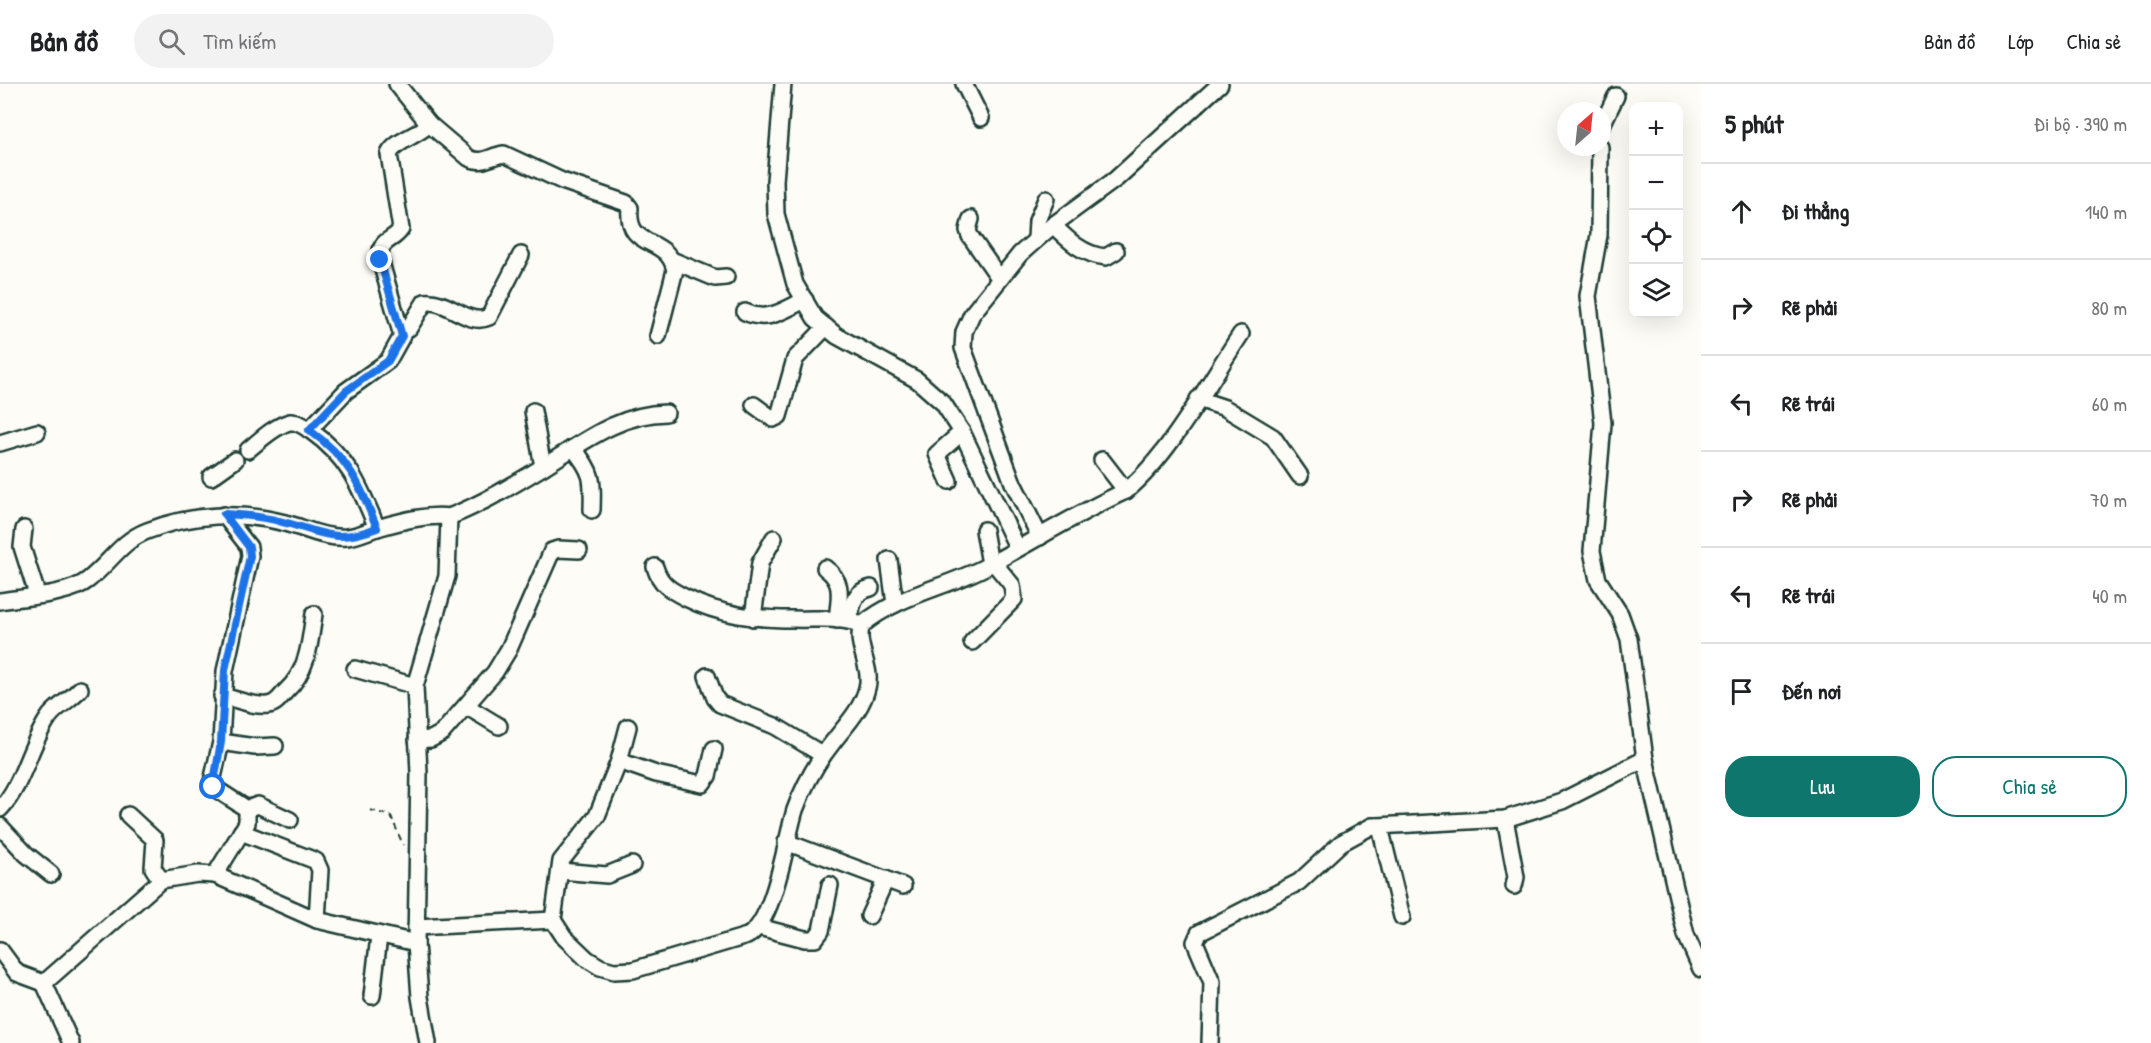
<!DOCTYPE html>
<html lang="vi">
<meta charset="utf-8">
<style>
body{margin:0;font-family:"Patrick Hand",sans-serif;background:#f2f2f2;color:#202124}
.controls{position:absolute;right:18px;top:18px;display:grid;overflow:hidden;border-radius:12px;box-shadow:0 6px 24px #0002}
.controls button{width:54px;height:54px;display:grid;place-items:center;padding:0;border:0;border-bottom:2px solid #e0e0e0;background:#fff;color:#202124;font:30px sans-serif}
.compass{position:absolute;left:1557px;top:18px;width:54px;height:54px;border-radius:50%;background:#fff;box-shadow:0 6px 24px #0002;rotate:27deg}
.stop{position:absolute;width:18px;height:18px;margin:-14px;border:4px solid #1a73e8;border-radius:50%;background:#fff}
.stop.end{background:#1a73e8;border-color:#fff;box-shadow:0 2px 6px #0008}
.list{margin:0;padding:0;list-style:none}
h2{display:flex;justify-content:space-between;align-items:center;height:78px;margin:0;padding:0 24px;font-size:26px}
h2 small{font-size:20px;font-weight:400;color:#757577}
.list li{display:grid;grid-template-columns:39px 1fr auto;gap:18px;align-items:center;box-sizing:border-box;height:96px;padding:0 24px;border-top:2px solid #e0e0e0}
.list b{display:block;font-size:22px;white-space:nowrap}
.list em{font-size:20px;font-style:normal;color:#757577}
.actions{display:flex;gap:12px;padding:18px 24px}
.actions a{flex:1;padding:14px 0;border:2px solid #0f766e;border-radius:24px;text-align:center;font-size:21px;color:#0f766e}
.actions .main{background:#0f766e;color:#fff}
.icon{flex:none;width:33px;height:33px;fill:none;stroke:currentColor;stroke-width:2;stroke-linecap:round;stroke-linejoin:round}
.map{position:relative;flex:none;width:1701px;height:959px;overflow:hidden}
header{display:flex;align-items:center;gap:36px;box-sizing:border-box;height:84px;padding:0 30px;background:#fff;border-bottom:2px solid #e0e0e0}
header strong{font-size:28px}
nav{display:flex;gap:33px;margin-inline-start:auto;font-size:21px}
.search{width:420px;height:54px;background:#f2f2f2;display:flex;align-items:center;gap:15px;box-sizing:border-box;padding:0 21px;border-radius:33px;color:#757577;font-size:22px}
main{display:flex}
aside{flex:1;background:#fff}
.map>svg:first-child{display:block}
</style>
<header>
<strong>Bản đồ</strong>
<div class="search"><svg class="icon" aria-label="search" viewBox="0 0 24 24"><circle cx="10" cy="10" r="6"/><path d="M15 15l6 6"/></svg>Tìm kiếm</div>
<nav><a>Bản đồ</a><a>Lớp</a><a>Chia sẻ</a></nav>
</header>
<main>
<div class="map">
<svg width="1701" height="959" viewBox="0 0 1701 959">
<rect width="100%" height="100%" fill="#fdfcf7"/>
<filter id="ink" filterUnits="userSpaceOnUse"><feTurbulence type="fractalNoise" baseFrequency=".0167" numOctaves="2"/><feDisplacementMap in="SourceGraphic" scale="12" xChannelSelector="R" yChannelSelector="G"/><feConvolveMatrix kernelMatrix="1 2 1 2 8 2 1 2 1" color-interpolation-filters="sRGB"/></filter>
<g filter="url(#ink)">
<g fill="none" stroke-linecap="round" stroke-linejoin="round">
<defs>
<g id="minor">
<path d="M397,0L429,40L469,74C482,81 490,72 504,70L562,97L626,119L630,124C626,167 667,150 675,186L658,252"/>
<path d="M783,0L775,97L776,130L795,200L815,234L837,252L917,296L943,319L962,348L1017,463"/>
<path d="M964,0L981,34"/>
<path d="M1602,41L1616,12"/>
<path d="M1600,63L1599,151L1588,212L1603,339L1592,467L1598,496L1620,530L1629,555L1645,675L1686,851L1701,885"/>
<path d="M971,135L968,146L970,152L1000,195"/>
<path d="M1053,141C1068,156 1083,171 1106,173L1116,167"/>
<path d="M1036,155L1037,137L1046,115"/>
<path d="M674,177L715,194L726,193"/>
<path d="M745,228C768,239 783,226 805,216"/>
<path d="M402,248L409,244L425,218C448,215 468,243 489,233L521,171"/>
<path d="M1198,315L1225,324L1273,353L1300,392"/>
<path d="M754,321L773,335L779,332L795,275L826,243"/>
<path d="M533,327L543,383"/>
<path d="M309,346L346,307L388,277L402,252L380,175C380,153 392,159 401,145L389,70C396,56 418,52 429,40"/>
<path d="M0,359L37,348"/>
<path d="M573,364C593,388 593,395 592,426"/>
<path d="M248,366C259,357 276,341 290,338C298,337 305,343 311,347C349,374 360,403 377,444"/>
<path d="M1102,376L1126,407"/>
<path d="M211,393L235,376"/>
<path d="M949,397L937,370L962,348"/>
<path d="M24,445L22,463L37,510"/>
<path d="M984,446L990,480"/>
<path d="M1040,453L1013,399L963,264L964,248L972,230L1020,170L1053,141L1116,95L1220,0"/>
<path d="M889,476L895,520"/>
<path d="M655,483C660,500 670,506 686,514C720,531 755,535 793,535C816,536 840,532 862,541"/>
<path d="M825,484C845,498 839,514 837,536"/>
<path d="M0,517C23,513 70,511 88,496C109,480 121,457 147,447C190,430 241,427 285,439C305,444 326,455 347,453C358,452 367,447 377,444C399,438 426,430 449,433C482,420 515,400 546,381C585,357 619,330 666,329"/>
<path d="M753,534L760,479L774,454"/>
<path d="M849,537C852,521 853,508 871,504"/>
<path d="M972,558L1014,515L1012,501L993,478"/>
<path d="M355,585L415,602"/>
<path d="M707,592L715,614L720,620L775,642L823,671"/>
<path d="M222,612C236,615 254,623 268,621C277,620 280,613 286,607C308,587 310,559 314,530"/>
<path d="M466,622L499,642"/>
<path d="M628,643L619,677L597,732L561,777L553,836L564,853L587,875L600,883L614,887L633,886L747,852C774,840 786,755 795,726C804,701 817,678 833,658C846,641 862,625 867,604C873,583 854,560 862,541C898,511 945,504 985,483C1032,458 1077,429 1126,407C1169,372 1209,298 1241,250"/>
<path d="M417,656L431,655L442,649L495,588L509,565L552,467L558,465L579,466"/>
<path d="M221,658L255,663L275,662"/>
<path d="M619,677L656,690L702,700L708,692L714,665"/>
<path d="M0,725C24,700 29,661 49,633C55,624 70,616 80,605"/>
<path d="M247,725L258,721L290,736"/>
<path d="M128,731L155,756L153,784L161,796"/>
<path d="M1505,735L1516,793L1514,802"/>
<path d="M0,742L26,770L51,790"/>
<path d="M1377,742L1505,735L1562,717L1645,675"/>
<path d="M241,748L316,777L320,786L317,836"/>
<path d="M786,758L903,802"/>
<path d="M560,787L607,791L632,781"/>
<path d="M215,791L247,739V725L216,705L212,698L221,658L225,587L250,472L249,463L224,431"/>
<path d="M869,832L886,795"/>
<path d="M416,843L553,836"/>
<path d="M759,843L805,855H815L821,847L830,801"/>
<path d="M0,866L17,889L44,899L161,796L198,790L215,791L317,836L416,859"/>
<path d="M44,899L71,959"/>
<path d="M372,912L379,852"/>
<path d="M428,959L420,913L416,859L419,689L415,602L447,492L449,433"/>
<path d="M1210,959L1212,898L1195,858L1199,849L1299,798L1341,759L1372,742H1377L1381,747L1402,833"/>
</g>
</defs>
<use href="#minor" stroke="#1f3d34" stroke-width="20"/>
<path stroke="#1f3d34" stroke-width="2" stroke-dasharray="6 4.5" stroke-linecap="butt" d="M370,726L391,732L403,761"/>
<use href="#minor" stroke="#fdfcf7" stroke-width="15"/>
</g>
</g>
<g fill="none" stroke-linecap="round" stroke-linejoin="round" filter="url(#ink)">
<path stroke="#1a73e8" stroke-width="8" d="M213,703L221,658L225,586L250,472L249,463L224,430C242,431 261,432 279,437C321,447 333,461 377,444C359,399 350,375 309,346L346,307L388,277L402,252L380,176"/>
</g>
</svg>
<div class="controls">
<button>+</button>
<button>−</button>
<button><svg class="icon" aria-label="locate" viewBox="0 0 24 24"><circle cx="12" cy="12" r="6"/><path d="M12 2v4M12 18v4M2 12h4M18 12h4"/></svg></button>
<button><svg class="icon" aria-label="layers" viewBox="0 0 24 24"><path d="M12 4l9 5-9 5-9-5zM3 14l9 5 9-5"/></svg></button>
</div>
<svg class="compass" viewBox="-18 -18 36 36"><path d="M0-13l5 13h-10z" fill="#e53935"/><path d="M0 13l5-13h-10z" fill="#757577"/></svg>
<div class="stop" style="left:213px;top:703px"></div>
<div class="stop end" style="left:380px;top:176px"></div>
</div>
<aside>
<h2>5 phút<small>Đi bộ · 390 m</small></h2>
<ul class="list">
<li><svg class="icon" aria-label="ahead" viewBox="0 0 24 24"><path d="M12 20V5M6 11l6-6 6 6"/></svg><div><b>Đi thẳng</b></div><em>140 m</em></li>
<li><svg class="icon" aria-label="right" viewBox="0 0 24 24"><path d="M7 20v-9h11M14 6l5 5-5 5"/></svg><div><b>Rẽ phải</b></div><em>80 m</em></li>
<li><svg class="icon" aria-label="left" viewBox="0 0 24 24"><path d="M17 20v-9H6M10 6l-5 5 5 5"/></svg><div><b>Rẽ trái</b></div><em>60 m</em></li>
<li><svg class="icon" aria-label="right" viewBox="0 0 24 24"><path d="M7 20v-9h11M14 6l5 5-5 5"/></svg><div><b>Rẽ phải</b></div><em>70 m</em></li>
<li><svg class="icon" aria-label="left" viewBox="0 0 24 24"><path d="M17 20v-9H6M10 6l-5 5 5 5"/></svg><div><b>Rẽ trái</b></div><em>40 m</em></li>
<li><svg class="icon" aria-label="arrive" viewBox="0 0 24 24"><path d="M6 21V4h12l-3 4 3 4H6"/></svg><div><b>Đến nơi</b></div></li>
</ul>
<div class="actions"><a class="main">Lưu</a><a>Chia sẻ</a></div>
</aside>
</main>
